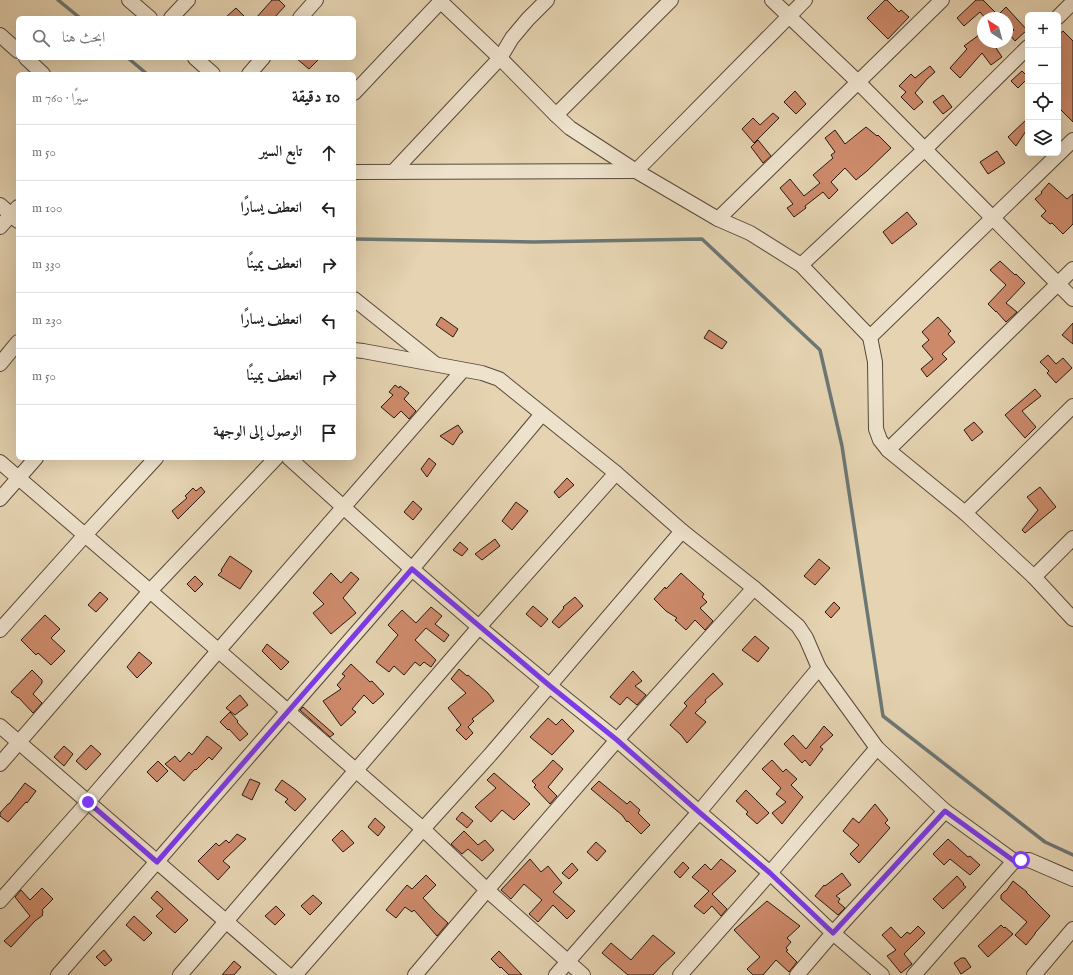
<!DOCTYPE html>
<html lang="ar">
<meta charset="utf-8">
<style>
body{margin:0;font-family:"IM FELL English",Amiri,serif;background:#f6f6f6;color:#222;direction:rtl}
.controls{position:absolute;right:12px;top:12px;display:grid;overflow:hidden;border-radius:6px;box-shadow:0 4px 16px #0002}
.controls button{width:36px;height:36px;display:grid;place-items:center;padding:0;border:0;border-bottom:1px solid #e0e0e0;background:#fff;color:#222;font:20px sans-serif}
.compass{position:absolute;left:977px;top:12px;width:36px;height:36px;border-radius:50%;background:#fff;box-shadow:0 4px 16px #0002;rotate:324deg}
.stop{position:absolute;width:12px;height:12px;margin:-9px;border:3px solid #7c3aed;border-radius:50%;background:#fff}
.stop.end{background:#7c3aed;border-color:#fff;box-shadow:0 1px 4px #0008}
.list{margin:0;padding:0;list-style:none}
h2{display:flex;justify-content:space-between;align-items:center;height:52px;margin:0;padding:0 16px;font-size:17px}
h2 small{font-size:13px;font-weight:400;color:#767676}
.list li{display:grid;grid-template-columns:26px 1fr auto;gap:12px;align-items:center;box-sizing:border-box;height:56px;padding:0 16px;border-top:1px solid #e0e0e0}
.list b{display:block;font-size:15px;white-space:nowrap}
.list em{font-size:13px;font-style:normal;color:#767676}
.icon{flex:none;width:22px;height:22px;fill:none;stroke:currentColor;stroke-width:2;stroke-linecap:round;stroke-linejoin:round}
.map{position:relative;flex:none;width:1073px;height:975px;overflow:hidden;direction:ltr}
.search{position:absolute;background:#fff;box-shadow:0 4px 16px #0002;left:16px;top:16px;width:340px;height:44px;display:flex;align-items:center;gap:10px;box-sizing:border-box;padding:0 14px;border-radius:6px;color:#767676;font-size:15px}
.panel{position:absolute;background:#fff;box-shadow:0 4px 16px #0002;left:16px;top:72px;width:340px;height:388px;border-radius:6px;direction:rtl}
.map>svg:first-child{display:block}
</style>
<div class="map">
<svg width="1073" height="975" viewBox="0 0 1073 975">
<rect width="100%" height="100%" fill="#e5d3b1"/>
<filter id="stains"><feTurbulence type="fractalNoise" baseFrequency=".005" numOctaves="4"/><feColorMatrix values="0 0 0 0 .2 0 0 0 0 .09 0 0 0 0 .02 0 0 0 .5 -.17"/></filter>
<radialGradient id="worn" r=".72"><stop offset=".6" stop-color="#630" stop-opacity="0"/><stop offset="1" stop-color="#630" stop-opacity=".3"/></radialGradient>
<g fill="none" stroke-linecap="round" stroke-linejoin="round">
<g stroke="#6c7774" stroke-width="3.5">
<path d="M58,0L80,18"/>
<path d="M128,58L147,74"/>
<path d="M354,239L534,242L702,239L820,350L842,446L883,716L1045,842L1073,855"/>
</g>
</g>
<g fill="#cd8a6b" stroke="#281912">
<path d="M272,0H279L285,6L274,18H256Z"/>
<path d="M885,0H887L899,12L901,10L909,17L888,39L867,18Z"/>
<path d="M976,0H983L995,12L988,18H985L980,12L964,26L957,18Z"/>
<path d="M1006,7L1027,30L1015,41L1009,34L1014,30L1007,23V18H1002L999,14Z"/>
<path d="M236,8L246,18H225Z"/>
<path d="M1063,31L1073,41V122L1058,107V35Z"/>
<path d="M983,32V42H992L1002,57L991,65L982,53L960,78L950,68L967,49L964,46Z"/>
<path d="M296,58H320L309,69Z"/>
<path d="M930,66L935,72L927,79L915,93L923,102L914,110L901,97L906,92L899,86L911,74L915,78Z"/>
<path d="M1022,71L1028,77V78L1018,88L1011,81Z"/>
<path d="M795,91L806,104L796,114L784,102Z"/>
<path d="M943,95L952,107L943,114L933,102Z"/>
<path d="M773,113L779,118L754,143L742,129L753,118L760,125Z"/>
<path d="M1028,118V128L1016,146L1008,137Z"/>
<path d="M866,127L877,136L878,135L891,148L867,171L856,180L845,168L831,182L838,190L829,199L823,192L805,206L806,208L794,217L787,208L793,204L780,188L790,179L804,196L820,183L813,175L833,158L831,155L835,152L825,138L835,130L845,144Z"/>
<path d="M758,140L771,156L763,163L751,147Z"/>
<path d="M997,151L1005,163L988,174L980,162Z"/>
<path d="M1049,183L1067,199L1073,194V224L1063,234L1052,223L1050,224L1041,216L1046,211L1035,199L1042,193L1041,192Z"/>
<path d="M907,212L917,224L892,244L883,232Z"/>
<path d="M1000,261L1015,275L1016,274L1025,283L1006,303L1017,312L1006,322L996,311V312L988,304L1006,285L990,270Z"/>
<path d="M441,317L458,329L453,337L436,325Z"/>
<path d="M938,317L951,331L948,334L955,342L942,354L947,359L927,377L921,369L933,359L922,346L929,340L922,332Z"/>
<path d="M1073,323V344L1062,335Z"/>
<path d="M709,330L727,342L722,349L704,338Z"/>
<path d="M1048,355L1056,364L1063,358L1072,368L1056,383L1047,373L1049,371L1040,362Z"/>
<path d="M395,385L399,388L400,386L409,393L404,399L416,411L409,419L401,411L394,418L381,407L393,395L389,392Z"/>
<path d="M1035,389L1041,396L1022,411L1036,427L1025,438L1005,415Z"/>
<path d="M974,422L983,432L972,441L964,430Z"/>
<path d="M458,425L463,432L460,434L453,445L440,436Z"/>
<path d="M429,458L436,464L427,477L421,469Z"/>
<path d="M567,478L574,485L559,498L554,492Z"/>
<path d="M201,487L205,492L178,519L172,511L187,498L185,496L193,488L196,491Z"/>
<path d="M1040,487L1056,507L1025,533L1022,530L1038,510L1027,497Z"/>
<path d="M413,501L422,509L413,520L404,512Z"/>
<path d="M516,502L528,511L512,530L502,521Z"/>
<path d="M495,539L500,546L482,560L475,554Z"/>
<path d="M460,542L468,549L462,556L453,550Z"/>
<path d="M230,556L252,571L240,589L218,575L222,571L221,570Z"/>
<path d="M819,559L830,568L815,585L804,576Z"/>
<path d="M351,572L359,579L343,598L356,613L331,634L313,613L324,604L313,593L331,573L341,583Z"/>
<path d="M681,573L704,594L702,597L707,602L700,608L713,621L705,630L695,620L686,630L675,620L677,618L666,611L654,599L665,587L666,589Z"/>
<path d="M195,576L203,584L195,592L187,584Z"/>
<path d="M100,592L108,599L96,612L88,605Z"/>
<path d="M575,597L583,606L559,628L552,622L564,608L563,607Z"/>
<path d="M834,602L840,608L831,618L825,612Z"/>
<path d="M533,606L548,619L541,627L526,614Z"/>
<path d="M431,607L442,616L435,624L449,635L444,642L426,628L415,640L436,660L431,667L424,662L420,666L415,662L404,675L394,666L389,672L376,662L398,635L388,625L402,610L416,623Z"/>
<path d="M45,615L60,629L51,638L65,651L51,665L38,653L36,655L21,640Z"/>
<path d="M755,636L769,648L758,662L742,650Z"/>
<path d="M267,644L289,662L281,670L262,651Z"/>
<path d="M139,652L152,663L137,678L127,667Z"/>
<path d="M351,664L370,682L372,681L384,694L373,704L364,695L352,709L356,712L341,726L323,701L341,689L337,685L345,676L342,674Z"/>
<path d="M459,669L467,676L468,675L488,693L494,701L472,719L474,721L468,727L473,733L466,740L456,730L461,725L448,708L466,693L451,679Z"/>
<path d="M32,670L42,680V683L33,694L42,703L33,713L18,697V698L11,692Z"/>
<path d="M633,671L642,681L635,686L646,695L637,705L627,697L620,705L610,697Z"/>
<path d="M713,673L723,684L705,700L706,702L695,713L706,722L687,743L681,735L670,725L687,706L684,703Z"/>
<path d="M240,695L248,705L235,715L226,708L233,701Z"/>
<path d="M303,707L334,734L330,737L300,710Z"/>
<path d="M230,712L238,721L237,722L248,734L240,741L229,729L228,730L220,722Z"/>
<path d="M548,718L556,725L562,719L574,731L552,755L530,737Z"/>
<path d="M824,726L833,735L820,747L823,749L810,766L805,760L802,763L784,744L793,735L806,749Z"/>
<path d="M207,736L222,748L212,760L209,757L196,770L195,769L184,781L165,764L175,756L180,762L189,752L192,755Z"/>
<path d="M91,745L101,754L86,770L76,761Z"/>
<path d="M64,746L73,754L64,766L54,757Z"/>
<path d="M553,760L563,769L548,787L557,796L550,804L534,787L536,785L532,781L543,771Z"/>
<path d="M772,760L783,772L786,769L797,779L791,785L803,797L782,824L772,813L786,802L776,794L781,788L762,769Z"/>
<path d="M158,761L168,771L157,782L147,772Z"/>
<path d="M494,773L530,804L514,820L502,810L491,822L475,807L479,803L496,788L487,780Z"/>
<path d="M250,779L260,783L252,800L242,795Z"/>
<path d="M282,780L296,790L306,799L295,811L285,802L288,799L275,790Z"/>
<path d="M599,781L627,804L630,801L640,810L638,813L650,825L641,834L628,821L627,822L622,815L591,789Z"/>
<path d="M25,783L36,791L27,803L26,802L8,822L0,816V813L8,804H9Z"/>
<path d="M746,790L769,813L757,824L746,814L748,812L736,801Z"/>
<path d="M875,804L888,820L885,823L890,828L859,863L850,854L859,845L843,831L853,818L859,823Z"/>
<path d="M462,812L473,821L467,828L456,819Z"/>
<path d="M375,818L385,827L378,836L368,827Z"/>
<path d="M342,830L354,843L343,852L332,840Z"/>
<path d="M464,831L478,845L485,840L494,850L482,861L468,849L462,854L451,844Z"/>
<path d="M237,834L246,839L223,861L230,867L218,880L198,861L216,843L219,846L226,840L229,843Z"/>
<path d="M948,839L968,857L970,856L980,865L970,875L950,859L944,865L933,854Z"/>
<path d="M596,842L606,851L597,861L587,852Z"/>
<path d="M530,859L541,872L548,866L562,883L553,892L575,911L567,919L553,905L538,922L529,914L542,900L524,884L511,899L501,890Z"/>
<path d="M721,859L736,871L712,894L727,909L721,916L712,906L704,914L694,906L709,891L692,877L705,864L711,870Z"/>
<path d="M683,862L689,868L680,878L674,872Z"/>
<path d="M572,863L578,870L569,879L562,873Z"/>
<path d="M842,873L851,885L836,896L840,899L838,902L845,908L838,915L815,896L824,885L825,886Z"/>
<path d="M426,875L436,885L423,898L436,912L448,923L437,936L414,910L412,912L405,907L396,918L386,910L407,885L412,889Z"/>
<path d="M957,876L964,884L963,885L966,887L943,909L933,899Z"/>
<path d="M1013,881L1027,892H1026L1050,916L1035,933V934L1026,945L1015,935L1027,922L1001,899V895L1005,891H1006Z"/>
<path d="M42,888L53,899L42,910L43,912L42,914L43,915L35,921L11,947L4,941L30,916L15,897L21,890L30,900Z"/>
<path d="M157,891L188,920L175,933L156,916L163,909L151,898Z"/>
<path d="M313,895L322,903L310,915L301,906Z"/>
<path d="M767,901L800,926L787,938L791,942L786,948L788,950L786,951L797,962L789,972L776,960L763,975H753L747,969L760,957L734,930Z"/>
<path d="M276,906L285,915L275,925L265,916Z"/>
<path d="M134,916L152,933L144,941L126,925Z"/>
<path d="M1001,925L1004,928L1005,927L1013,934L988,957L978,946Z"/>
<path d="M918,926L925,933L904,954L912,964L901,973L887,956L896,950L882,935L891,927L901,938L907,932L910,934Z"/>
<path d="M653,935L675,953L662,965L653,975H628L602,953L611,943L631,960Z"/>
<path d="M104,950L112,960L105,966L96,957Z"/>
<path d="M499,951L522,975H509L501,967L500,968L491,959Z"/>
<path d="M961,958H965L971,967L961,974L954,963Z"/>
<path d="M234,961L241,967L234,975H222Z"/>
</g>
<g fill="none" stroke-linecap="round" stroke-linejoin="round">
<defs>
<g id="minor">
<path d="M129,0L150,18"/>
<path d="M439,0L500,58L556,115L570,128L636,171L718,219L750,233L801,265L870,337L875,362L876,429L880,440L888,450L965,513L1034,577L1073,619"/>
<path d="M772,0L858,82L1073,299"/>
<path d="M1058,17L1073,2"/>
<path d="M171,18L188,0"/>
<path d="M300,18L316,0"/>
<path d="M0,35L18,51"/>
<path d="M26,58L43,74"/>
<path d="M195,58L213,74"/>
<path d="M249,74L263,58"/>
<path d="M354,93L441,1"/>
<path d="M556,115L671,0"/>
<path d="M354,172L636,171L805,0"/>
<path d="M393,172L500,58L512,38L528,19L547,0"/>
<path d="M0,205L18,221"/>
<path d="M718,219L942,0"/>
<path d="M0,227L18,207"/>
<path d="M801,265L925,149L1028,47"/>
<path d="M354,299L434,363"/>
<path d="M870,337L1073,140"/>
<path d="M354,350L363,351L482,373L499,379L616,473L682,531L754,588L798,626L806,638L819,668L877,748L945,811L1014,861L1029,860L1073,879"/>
<path d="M0,364L18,342"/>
<path d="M888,450L1073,269"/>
<path d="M289,458L412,569L479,627L550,686L617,740L699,812L770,873L833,933L882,975"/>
<path d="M0,462L150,591L423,829L487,890L583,975"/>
<path d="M0,499L36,458"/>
<path d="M965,513L1073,406"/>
<path d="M1034,577L1073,538"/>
<path d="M0,630L85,535L156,458"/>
<path d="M0,726L288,975"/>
<path d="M0,764L150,591L276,458"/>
<path d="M0,901L88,802L218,651L463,370"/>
<path d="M58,975L412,569L542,414"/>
<path d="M180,975L479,627L616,473"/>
<path d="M295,975L423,829L490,755L682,531"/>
<path d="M415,975L487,890L617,740L754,588"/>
<path d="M556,975L699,812L819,668"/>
<path d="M680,975L770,873L877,748"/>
<path d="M797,975L833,933L945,811"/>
<path d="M914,975L1014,861"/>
<path d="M1034,975L1073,929"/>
</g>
</defs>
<use href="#minor" stroke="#57483a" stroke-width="16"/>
<use href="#minor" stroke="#eee2cc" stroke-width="14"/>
</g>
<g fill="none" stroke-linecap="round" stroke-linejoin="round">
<path stroke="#7c3aed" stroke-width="5" d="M88,802L157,862L412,569L550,686L617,740L699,812L770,873L833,933L945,811L1014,861L1021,860"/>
</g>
<rect width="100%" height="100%" filter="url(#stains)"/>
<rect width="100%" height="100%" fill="url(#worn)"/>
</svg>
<div class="controls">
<button>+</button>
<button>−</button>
<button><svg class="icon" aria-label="locate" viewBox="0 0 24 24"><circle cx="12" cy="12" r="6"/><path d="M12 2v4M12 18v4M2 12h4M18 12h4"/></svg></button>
<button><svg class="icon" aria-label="layers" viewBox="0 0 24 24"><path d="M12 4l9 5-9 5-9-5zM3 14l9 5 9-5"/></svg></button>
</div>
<svg class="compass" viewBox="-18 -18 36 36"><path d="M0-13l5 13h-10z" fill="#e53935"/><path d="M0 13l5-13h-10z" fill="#767676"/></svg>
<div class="stop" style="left:1021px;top:860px"></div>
<div class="stop end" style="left:88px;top:802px"></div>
<div class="search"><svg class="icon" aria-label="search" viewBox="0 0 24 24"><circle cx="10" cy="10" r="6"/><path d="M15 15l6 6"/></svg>ابحث هنا</div>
<section class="panel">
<h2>10 دقيقة<small>سيرًا · 760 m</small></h2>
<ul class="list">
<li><svg class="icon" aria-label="ahead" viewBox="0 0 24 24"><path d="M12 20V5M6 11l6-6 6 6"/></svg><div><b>تابع السير</b></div><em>50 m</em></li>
<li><svg class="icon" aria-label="left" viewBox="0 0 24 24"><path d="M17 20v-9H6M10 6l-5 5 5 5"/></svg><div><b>انعطف يسارًا</b></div><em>100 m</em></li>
<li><svg class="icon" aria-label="right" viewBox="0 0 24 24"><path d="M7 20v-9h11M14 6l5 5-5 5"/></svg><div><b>انعطف يمينًا</b></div><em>330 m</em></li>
<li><svg class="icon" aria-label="left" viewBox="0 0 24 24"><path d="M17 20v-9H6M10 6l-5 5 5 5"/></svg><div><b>انعطف يسارًا</b></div><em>230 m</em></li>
<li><svg class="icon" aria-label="right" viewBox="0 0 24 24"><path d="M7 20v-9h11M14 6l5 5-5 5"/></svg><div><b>انعطف يمينًا</b></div><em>50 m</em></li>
<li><svg class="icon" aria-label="arrive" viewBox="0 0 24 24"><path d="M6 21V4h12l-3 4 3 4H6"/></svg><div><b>الوصول إلى الوجهة</b></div></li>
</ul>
</section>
</div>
